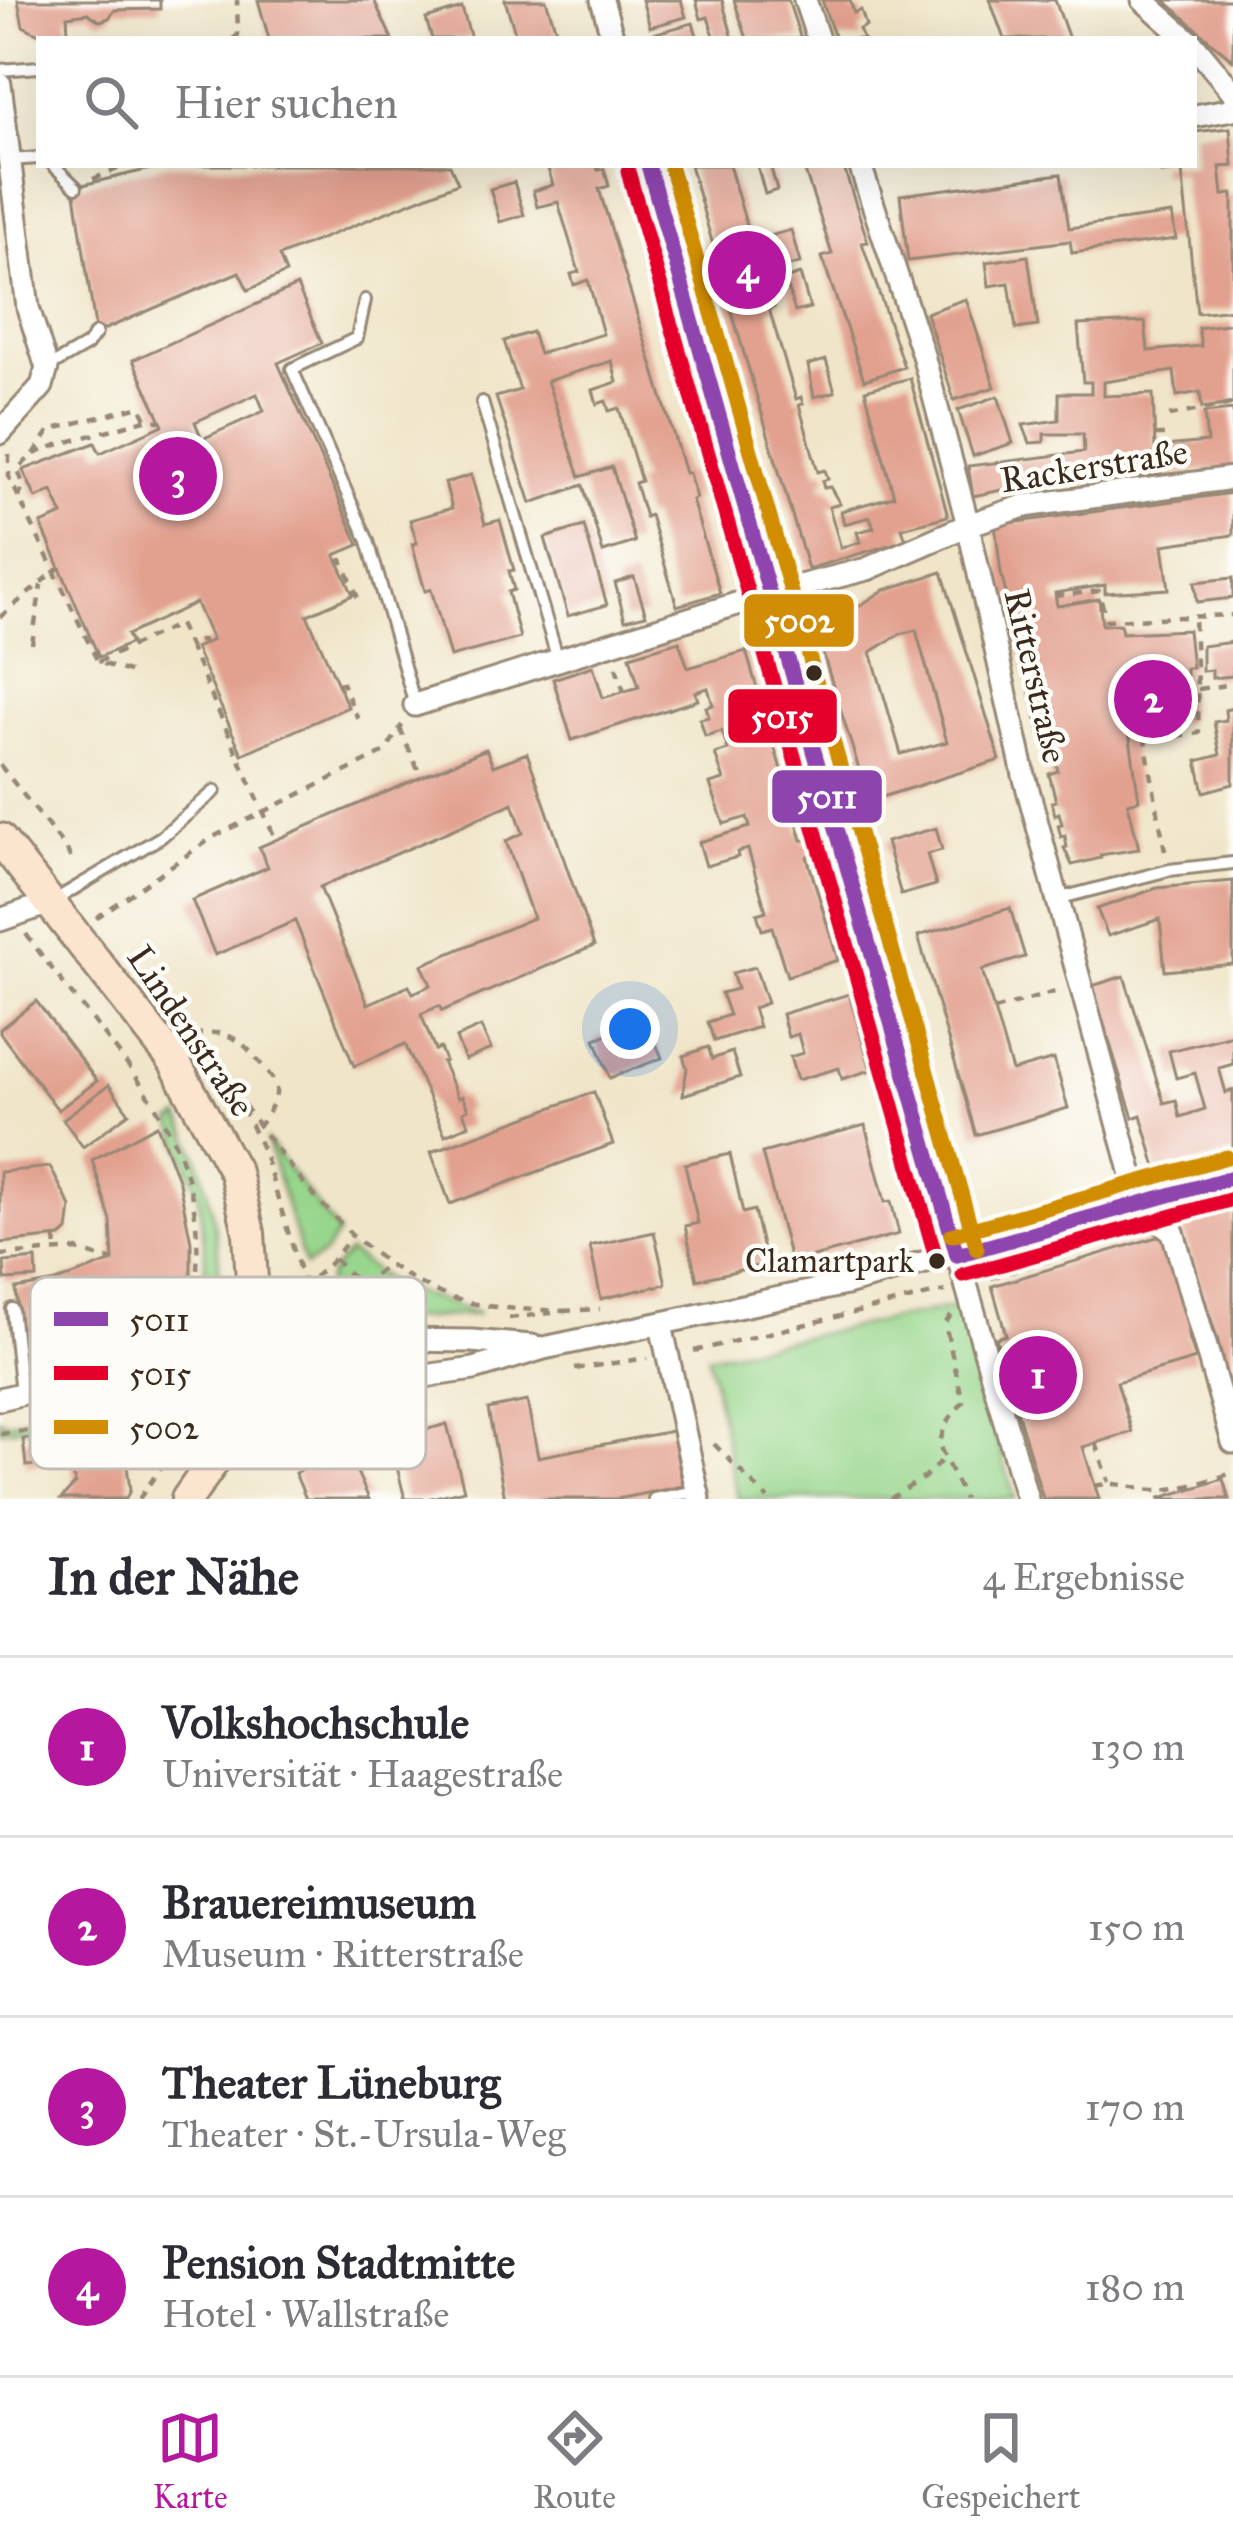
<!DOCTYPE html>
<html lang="de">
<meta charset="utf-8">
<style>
body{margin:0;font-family:"IM FELL Great Primer",serif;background:#f2f2f3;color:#2b2b33}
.you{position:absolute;left:630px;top:1029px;width:42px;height:42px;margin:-30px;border:9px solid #fff;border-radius:50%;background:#1a73e8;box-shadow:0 0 0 18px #1a73e833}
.badge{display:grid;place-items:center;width:78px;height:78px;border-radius:50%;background:#b5179e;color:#fff;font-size:39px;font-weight:700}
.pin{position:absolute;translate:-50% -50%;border:6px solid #fff;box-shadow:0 3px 12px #0006}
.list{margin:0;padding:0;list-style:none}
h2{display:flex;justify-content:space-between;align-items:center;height:156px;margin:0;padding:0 48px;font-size:51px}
h2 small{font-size:39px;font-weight:400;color:#7c7c81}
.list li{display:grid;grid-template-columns:78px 1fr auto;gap:36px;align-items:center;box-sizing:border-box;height:180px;padding:0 48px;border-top:3px solid #e1e1e2}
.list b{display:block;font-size:45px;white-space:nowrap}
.list p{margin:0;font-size:39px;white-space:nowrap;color:#7c7c81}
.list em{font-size:39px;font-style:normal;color:#7c7c81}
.icon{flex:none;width:66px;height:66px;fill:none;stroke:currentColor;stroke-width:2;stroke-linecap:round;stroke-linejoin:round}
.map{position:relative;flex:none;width:1233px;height:1499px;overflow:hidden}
.search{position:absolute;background:#fff;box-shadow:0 12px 48px #0002;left:36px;right:36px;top:36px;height:132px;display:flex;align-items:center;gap:30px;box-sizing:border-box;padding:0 42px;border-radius:0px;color:#7c7c81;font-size:45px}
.sheet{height:876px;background:#fff}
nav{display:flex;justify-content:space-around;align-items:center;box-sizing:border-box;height:168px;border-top:3px solid #e1e1e2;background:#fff;font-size:33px;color:#7c7c81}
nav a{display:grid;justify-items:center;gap:6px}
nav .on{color:#b5179e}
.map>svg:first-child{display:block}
</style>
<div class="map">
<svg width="1233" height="1499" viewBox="0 0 1233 1499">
<rect width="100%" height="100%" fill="#fdfcf7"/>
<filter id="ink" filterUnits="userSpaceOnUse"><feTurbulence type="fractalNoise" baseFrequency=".00833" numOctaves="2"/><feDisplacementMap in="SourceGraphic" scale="24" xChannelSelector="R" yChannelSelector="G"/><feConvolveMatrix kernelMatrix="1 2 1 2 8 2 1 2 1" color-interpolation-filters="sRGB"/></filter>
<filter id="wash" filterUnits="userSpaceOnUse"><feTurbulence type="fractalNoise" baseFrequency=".004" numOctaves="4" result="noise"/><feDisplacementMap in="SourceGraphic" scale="48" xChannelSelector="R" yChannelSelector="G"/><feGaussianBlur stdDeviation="2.7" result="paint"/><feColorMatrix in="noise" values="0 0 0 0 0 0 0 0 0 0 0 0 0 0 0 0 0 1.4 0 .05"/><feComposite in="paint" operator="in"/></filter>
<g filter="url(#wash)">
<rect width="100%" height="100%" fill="#f0e5c9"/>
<g fill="#97d68c" stroke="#698055" stroke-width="3">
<path d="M180,1117C206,1167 217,1225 220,1280L205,1288V1249L198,1192L172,1122Z"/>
<path d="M266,1139L338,1233L324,1254L305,1266Z"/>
<path d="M349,1252L393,1285L479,1314C432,1316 373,1328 330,1305C321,1278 331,1271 349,1252Z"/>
<path d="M959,1306L1015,1499H738L708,1356Z"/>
<path d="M156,1382L161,1397L152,1412L0,1430V1419L8,1423L63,1407L69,1397Z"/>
</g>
<g id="blocks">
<g fill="#e2a08f" fill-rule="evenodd">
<path d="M18,0H160V9L115,10L109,18L100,21L88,13L67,16L68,32L39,34L23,26Z"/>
<path d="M258,0H374L392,39H269Z"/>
<path d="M505,0H546L559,39H517Z"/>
<path d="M642,0H681L686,17L650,27Z"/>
<path d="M696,0H722L733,39H715L708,17L701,19Z"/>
<path d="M734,0H788L801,39H747Z"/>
<path d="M822,0H850L854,13L861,10L866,26L859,29L863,39H835Z"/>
<path d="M990,0H1055L1069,39H1004Z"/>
<path d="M1165,0H1233V60L1209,40Z"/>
<path d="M462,8L471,39H432L426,19Z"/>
<path d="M693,23L697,36L692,39H653L652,34Z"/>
<path d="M1230,128L1233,166L1220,167L1223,195L1233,194V309L1197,313L1182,171L1161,173L1160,165H1194V132Z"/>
<path d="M167,165H450L458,183L279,256L286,273L248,290L239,272L96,333L74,187Z"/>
<path d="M556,165H596L598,170L604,169L609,186L599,189L685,473H689L696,498L692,500L720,593L677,606L650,515L645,517L635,483L641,481L619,408L609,411L606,401L597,404L593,390L617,382L612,361L547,381L580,477L612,467L635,542L603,552L583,485L531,503L496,397L520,390L504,341L532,332L539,354L603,334L588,280L574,285L571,274L579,272L558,202L537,207L533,191L553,185L548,169Z"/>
<path d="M690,165H729L751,241L791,230L800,263L767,272L762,253L755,254L762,280L726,290Z"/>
<path d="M757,165H770L777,190L765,194Z"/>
<path d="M803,165H843L868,242L862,243L904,367L864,380L822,257L832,254Z"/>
<path d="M1061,174L1069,228L1172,214L1176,239L1072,253L1070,241L908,261L900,195Z"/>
<path d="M514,182L524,215L500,222L490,189Z"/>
<path d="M1028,256L1038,326L1016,329L1009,283L989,286L986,262Z"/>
<path d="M800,274L810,308L795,312L785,279Z"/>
<path d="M774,282L779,298L772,300L774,307L769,309L796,399L801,397L803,404L799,405L818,472L825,470L828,479L822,481L824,488L830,487L840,504L829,507L841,548L860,542L857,532L874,528L870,517L844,524L841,511L894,496L865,390L910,378L948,516L902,528L906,540L808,569L727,296Z"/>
<path d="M297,286L322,343L278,363L359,545L335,555L353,595L307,615L348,707L242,754L195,648L212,640L196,603L127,635L131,643L99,657L41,524L63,515L52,491L36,498L23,470L95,443L100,453L163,425L133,360ZM257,394L264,411L202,439L195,422Z"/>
<path d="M966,299L995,387L954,400L926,313Z"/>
<path d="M1145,322L1148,351L1201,346L1198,328L1233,323V404L1202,408L1200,392L1177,396L1174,371L1104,382V396L1153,394L1155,447L1207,442L1204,413L1233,410V468L1012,488L973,496L968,466L1084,452L1083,434H1044V442L1030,443L1023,425L1059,420V393H1091V382H1083L1078,325Z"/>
<path d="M826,360L835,392L814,397L808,365Z"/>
<path d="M998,396L1013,443L973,456L958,410Z"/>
<path d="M471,475L485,524L500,520L514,570L509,571L514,590L508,592L520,638L450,657L431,589L425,591L412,544L417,543L410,520L452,508L445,483Z"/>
<path d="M1233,493V535L1163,545L1169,589L1105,593V585L1055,593L1057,606L1099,599L1102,625L1120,624L1122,633L1188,630L1192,668H1186L1187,723L1128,725L1139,800L1128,803L1139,849L1100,855L1101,858L1072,865L1064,848L1067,847L1065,836L1061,837L1058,825L1062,824L1059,813L1055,815L1052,802L1056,801L1049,774L1058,771L1049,732L1040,734L1001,573L995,525Z"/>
<path d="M584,526L607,605L568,616L545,538Z"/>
<path d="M942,572L1000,760L869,801L813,622L856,608L884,590ZM916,630L947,742L901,754L871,652L900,634Z"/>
<path d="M634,577L646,615L625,620L615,583Z"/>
<path d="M1233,578V598L1197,602L1195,582Z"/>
<path d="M679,641L688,668L746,651L802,840L811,841L814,850L807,857L838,960L787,976L772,927L762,930L757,914L766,911L748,849L737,852L738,857L706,866L699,842L750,827L747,817L724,824L710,784L724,780L715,754L728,750L722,731L705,736L700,719L709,717L706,707L713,705L708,688L695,692L698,700L572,740L553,679L593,666L603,698L639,687L630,656Z"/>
<path d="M1233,642V676L1212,678V670L1202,671V646Z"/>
<path d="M1233,708V784L1204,792L1197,761L1220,755L1214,722L1226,720L1225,710Z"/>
<path d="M486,749L493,766L527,753L594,946L442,1011L439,1006L421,1014L435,1050L440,1048L445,1061L442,1062L458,1098L462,1096L468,1109L463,1112L469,1125L445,1135L405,1044L354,1066L295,921L215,955L192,900L268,867L259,847ZM513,803L523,833L506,841L533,918L422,965L431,985L413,993L409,986L368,1004L320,887Z"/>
<path d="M936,828L942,850L927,854L936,885L901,895L886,842Z"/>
<path d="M1233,881V964L1165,971L1160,919L1108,936L1097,909L1157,888Z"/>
<path d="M1010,908L1025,957L982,970L1012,1071L1054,1059L1068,1108L976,1135L918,936Z"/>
<path d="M755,967L767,1003L753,1008L759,1027L714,1041L708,1022L729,1015L721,993L737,989L732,973Z"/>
<path d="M1124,976L1164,1103L1176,1100L1180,1117L1205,1109L1195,1073L1176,1078L1169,1051L1233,1035V1064L1219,1068L1226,1093L1233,1090V1153L1158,1174L1141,1115L1133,1118L1092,986Z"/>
<path d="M849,994L871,1070L842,1079L839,1068L797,1080L790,1057L803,1053L798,1034L788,1037L782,1014Z"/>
<path d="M36,1001L97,1081L58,1110L0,1033V1029Z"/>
<path d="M646,1019L662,1058L610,1078L595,1039Z"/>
<path d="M481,1027L491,1049L465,1060L456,1038Z"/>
<path d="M708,1047L712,1059L732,1052L740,1077L683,1095L687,1068L683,1056Z"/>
<path d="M109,1085L129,1113L83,1147L63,1119Z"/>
<path d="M594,1092L613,1144L450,1204L431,1152Z"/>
<path d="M157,1125L179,1182L191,1242V1273L172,1311L124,1338L23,1362L16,1289L56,1282L113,1261L111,1221L92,1160Z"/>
<path d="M865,1125L885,1202L891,1201L899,1234L791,1263L762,1153Z"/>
<path d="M730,1154L743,1213L754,1210L766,1264L697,1280L685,1226L698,1223L685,1164Z"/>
<path d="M50,1167L71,1207L68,1231L61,1237L0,1243V1172Z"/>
<path d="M1233,1206V1395H1231L1218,1341L1180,1223Z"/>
<path d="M654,1232L666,1284L601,1299L590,1246Z"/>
<path d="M1167,1234L1195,1331L1188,1334L1196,1359L1117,1382L1132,1432L1083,1447L1099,1499H1043L996,1338L1006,1335L992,1286Z"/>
<path d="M36,1259L37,1278L5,1280L4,1262Z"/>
<path d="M527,1401L538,1457L672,1431L683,1486L617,1499H505L488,1409Z"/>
<path d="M447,1424L464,1490L427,1499H405L390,1439Z"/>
<path d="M130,1427L133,1457H126L130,1490L126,1499H61L75,1484L66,1433Z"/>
<path d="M49,1436L53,1463L26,1466L23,1439Z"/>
<path d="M347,1450L369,1499H306L295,1473Z"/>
<path d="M1223,1479L1229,1499H1160V1498Z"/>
</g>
</g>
</g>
<g filter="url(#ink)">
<use href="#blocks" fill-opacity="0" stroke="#968874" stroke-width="3"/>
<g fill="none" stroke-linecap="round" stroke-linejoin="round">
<defs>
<g id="lane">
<path d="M0,70L39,67"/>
<path d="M10,160L39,158"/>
<path d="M53,165L76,187"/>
<path d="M365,300L357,338L292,369L368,541L415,705"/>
<path d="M47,368L87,345L96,333"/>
<path d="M482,402L558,660"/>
<path d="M1057,899L1169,870L1233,863"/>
<path d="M55,900L161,837L215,791"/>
<path d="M12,1309L21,1393"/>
<path d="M654,1499L698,1491"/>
</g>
<g id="street">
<path d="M602,0L613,39"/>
<path d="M805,0L818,39"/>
<path d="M1143,0L1187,39"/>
<path d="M1194,45L1233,92"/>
<path d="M0,84L28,308L47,368L42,386L0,433"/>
<path d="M1194,116L1233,109"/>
<path d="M648,165L1027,1499"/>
<path d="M860,165L923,355L968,525L1024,775L1140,1204"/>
<path d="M415,705L768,594L867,569L968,525L1024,506L1233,478"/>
<path d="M0,920L52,902"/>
<path d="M1140,1204L1173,1232L1233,1442"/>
<path d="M661,1325L699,1499"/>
<path d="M257,1359L325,1384L376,1383L474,1369L544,1348L846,1284L1233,1177"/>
<path d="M0,1399L132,1366L257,1359L325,1339L472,1341L532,1346"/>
</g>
<path id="secondary" d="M0,839L173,1060L235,1172L249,1233L257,1359L250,1389L229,1439L187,1499"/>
</defs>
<use href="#lane" stroke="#968874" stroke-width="16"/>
<use href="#street" stroke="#968874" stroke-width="27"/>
<use href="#secondary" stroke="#968874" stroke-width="36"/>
<g stroke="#968874" stroke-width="4.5" stroke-dasharray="9 9" stroke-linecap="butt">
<path d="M233,39L238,35L237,0"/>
<path d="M93,179L127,165"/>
<path d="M1169,416L1231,404"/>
<path d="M1155,435H1169"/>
<path d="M9,454V477L98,662L132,673"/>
<path d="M34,454L50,430L140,406L147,420"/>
<path d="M19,498L23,483L17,469L34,454L57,445L145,420L161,421"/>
<path d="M338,562L342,560L361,605"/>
<path d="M1055,596L1099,591L1106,620L1233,615"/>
<path d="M0,617L60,567"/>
<path d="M32,644L41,585"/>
<path d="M204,644L202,640L189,646L276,840"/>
<path d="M98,662L179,624L189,646"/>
<path d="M616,667L624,692"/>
<path d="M338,684L342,683L358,719"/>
<path d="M1198,689L1233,684"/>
<path d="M400,728L421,777"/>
<path d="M0,765L67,850L74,866"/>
<path d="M1165,851L1145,740L1199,733L1194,618"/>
<path d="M96,918L213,837L385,752L402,725"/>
<path d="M26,934C129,1077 229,1142 188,1337"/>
<path d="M994,1010L1058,991"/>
<path d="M193,1035C225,1028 241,1038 260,1063C266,1071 275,1079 276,1088C278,1101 266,1114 260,1125"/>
<path d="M202,1047C268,1135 333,1245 437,1292C476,1310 524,1309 566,1311"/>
<path d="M243,1108L264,1153L305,1287L314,1300L332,1314"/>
<path d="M55,1237L56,1251"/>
<path d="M0,1255L77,1250L113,1261"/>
<path d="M334,1259L357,1282L364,1284L388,1263"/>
<path d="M0,1278L2,1294"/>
<path d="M991,1278L1141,1234"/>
<path d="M281,1291C315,1285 333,1261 353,1234"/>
<path d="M563,1311L600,1309"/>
<path d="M951,1315L945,1324L963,1402L946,1423L939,1445L964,1499"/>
<path d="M509,1318L552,1313"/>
<path d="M149,1339L194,1307L222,1302"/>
<path d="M694,1351L945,1291"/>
<path d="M575,1369L647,1358"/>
<path d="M269,1419L288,1420L328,1410"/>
<path d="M0,1434L180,1415L209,1416"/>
<path d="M1096,1443L1109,1482"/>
<path d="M261,1444L288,1420"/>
<path d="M714,1444L768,1499"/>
<path d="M1095,1486C1118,1480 1132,1489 1154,1490C1181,1490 1207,1481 1233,1473"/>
<path d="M139,1499L173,1450L184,1384"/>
<path d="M890,1499L925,1477L943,1459"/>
</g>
<use href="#lane" stroke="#fff" stroke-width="10"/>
<use href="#street" stroke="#fff" stroke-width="21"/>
<use href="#secondary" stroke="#fce5cf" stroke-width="30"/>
<defs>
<g id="bus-1">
<path d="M648,165L957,1255"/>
<path d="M957,1255L1233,1177"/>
</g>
<g id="bus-2">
<path d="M628,171L937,1261"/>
<path d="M963,1275L1233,1199"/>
</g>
<g id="bus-3">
<path d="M670,165L977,1249"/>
<path d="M951,1235L1227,1157"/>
</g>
</defs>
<use href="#bus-1" stroke="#fdfcf7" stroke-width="24"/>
<use href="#bus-2" stroke="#fdfcf7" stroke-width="24"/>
<use href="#bus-3" stroke="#fdfcf7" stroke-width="24"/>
<use href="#bus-1" stroke="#8e44ad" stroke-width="15"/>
<use href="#bus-2" stroke="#e4002b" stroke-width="15"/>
<use href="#bus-3" stroke="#d18d06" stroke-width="15"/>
</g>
</g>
<g fill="#3b2a1e" stroke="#fdfcf7" stroke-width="4.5">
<circle cx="814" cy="673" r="10"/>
<circle cx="937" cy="1261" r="10"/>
</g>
<g text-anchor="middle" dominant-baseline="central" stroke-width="9" stroke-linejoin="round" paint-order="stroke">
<g font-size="33" fill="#3b2a1e" stroke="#fdfcf7" text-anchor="end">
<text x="914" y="1261">Clamartpark</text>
</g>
<g font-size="36" fill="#3b2a1e" stroke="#fdfcf7">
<text transform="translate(1094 466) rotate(-9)">Rackerstraße</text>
<text transform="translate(1036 676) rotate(77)">Ritterstraße</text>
<text transform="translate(191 1031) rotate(56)">Lindenstraße</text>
</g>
</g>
<rect x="30" y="1277" width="396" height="192" rx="18" fill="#fdfcf7" stroke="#c3bdb6" stroke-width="3"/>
<rect x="54" y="1312" width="54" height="14" fill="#8e44ad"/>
<rect x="54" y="1366" width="54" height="14" fill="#e4002b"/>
<rect x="54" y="1420" width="54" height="14" fill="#d18d06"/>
<g font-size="33" fill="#3b2a1e">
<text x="129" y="1331">5011</text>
<text x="129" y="1385">5015</text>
<text x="129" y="1439">5002</text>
</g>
<g stroke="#fdfcf7" stroke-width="4.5">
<rect x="742" y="592" width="114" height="57" rx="12" fill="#d18d06"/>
<rect x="726" y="687" width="113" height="58" rx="12" fill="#e4002b"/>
<rect x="770" y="768" width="114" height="57" rx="12" fill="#8e44ad"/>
</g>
<g font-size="33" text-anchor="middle" font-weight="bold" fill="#fff">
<text x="799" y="632">5002</text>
<text x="782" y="728">5015</text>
<text x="827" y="808">5011</text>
</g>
</svg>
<div class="you"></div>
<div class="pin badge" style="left:1038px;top:1375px">1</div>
<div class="pin badge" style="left:1153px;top:699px">2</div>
<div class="pin badge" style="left:178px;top:476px">3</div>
<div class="pin badge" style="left:747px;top:270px">4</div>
<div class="search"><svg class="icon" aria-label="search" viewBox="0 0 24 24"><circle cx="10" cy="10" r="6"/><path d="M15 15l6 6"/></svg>Hier suchen</div>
</div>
<section class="sheet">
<h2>In der Nähe<small>4 Ergebnisse</small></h2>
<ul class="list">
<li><span class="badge">1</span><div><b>Volkshochschule</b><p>Universität · Haagestraße</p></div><em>130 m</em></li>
<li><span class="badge">2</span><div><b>Brauereimuseum</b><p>Museum · Ritterstraße</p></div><em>150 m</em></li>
<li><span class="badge">3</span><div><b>Theater Lüneburg</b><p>Theater · St.-Ursula-Weg</p></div><em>170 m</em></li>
<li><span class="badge">4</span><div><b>Pension Stadtmitte</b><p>Hotel · Wallstraße</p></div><em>180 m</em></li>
</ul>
</section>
<nav>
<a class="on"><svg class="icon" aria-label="map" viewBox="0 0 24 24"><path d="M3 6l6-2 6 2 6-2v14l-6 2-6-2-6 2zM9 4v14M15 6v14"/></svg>Karte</a>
<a><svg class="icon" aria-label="directions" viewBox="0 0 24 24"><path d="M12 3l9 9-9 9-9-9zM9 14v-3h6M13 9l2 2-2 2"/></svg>Route</a>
<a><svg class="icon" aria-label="saved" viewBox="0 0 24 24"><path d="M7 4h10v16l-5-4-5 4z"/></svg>Gespeichert</a>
</nav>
